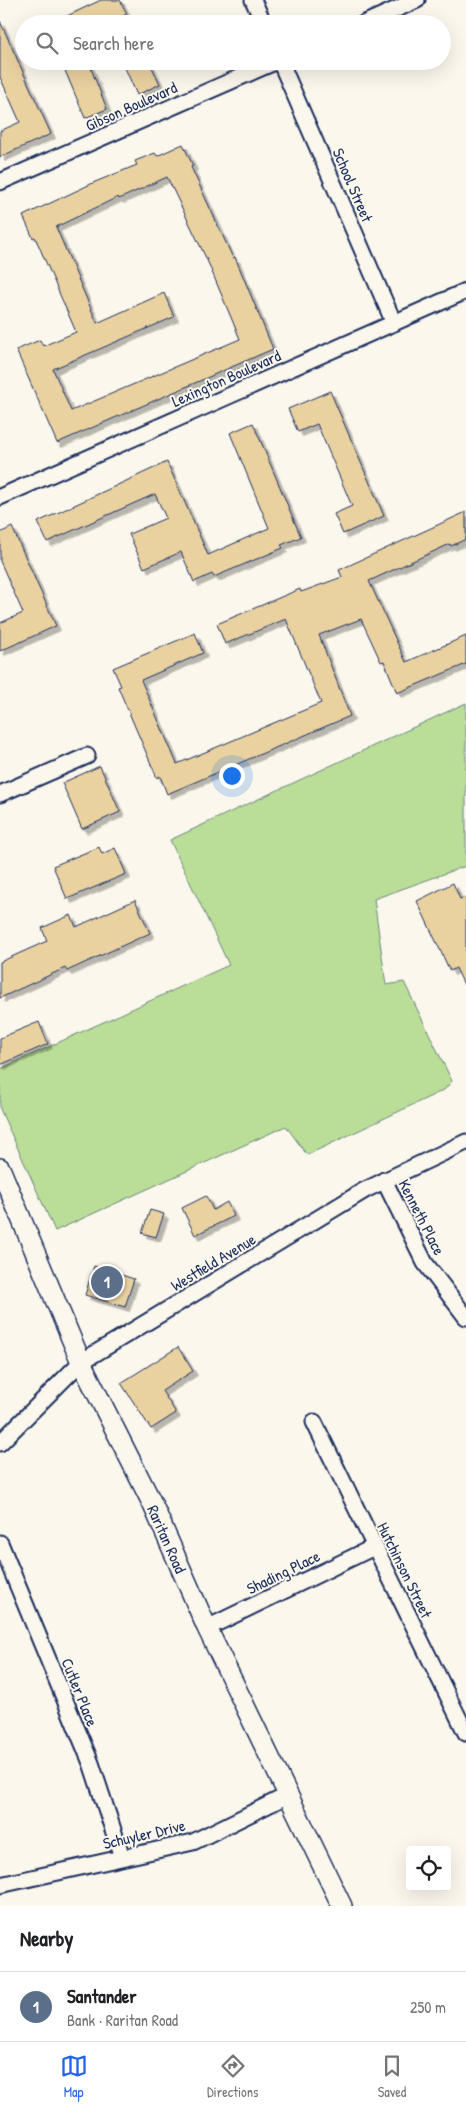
<!DOCTYPE html>
<meta charset="utf-8">
<style>
body{margin:0;font-family:"Patrick Hand",sans-serif;background:#f2f2f2;color:#202124}
.controls{position:absolute;right:15px;bottom:15px;display:grid;overflow:hidden;border-radius:5px;box-shadow:0 5px 20px #0002}
.controls button{width:45px;height:45px;display:grid;place-items:center;padding:0;border:0;border-bottom:1px solid #e0e0e0;background:#fff;color:#202124;font:25px sans-serif}
.you{position:absolute;left:231px;top:775px;width:18px;height:18px;margin:-12px;border:4px solid #fff;border-radius:50%;background:#1a73e8;box-shadow:0 0 0 8px #1a73e833}
.badge{display:grid;place-items:center;width:32px;height:32px;border-radius:50%;background:#2563eb;color:#fff;font-size:16px;font-weight:700}
.pin{position:absolute;translate:-50% -50%;border:2px solid #fff;box-shadow:0 1px 5px #0006}
.list{margin:0;padding:0;list-style:none}
h2{display:flex;justify-content:space-between;align-items:center;height:65px;margin:0;padding:0 20px;font-size:21px}
h2 small{font-size:16px;font-weight:400;color:#757577}
.list li{display:grid;grid-template-columns:32px 1fr auto;gap:15px;align-items:center;box-sizing:border-box;height:70px;padding:0 20px;border-top:1px solid #e0e0e0}
.list b{display:block;font-size:19px;white-space:nowrap}
.list p{margin:0;font-size:16px;white-space:nowrap;color:#757577}
.list em{font-size:16px;font-style:normal;color:#757577}
.icon{flex:none;width:28px;height:28px;fill:none;stroke:currentColor;stroke-width:2;stroke-linecap:round;stroke-linejoin:round}
.map{position:relative;flex:none;width:466px;height:1906px;overflow:hidden}
.search{position:absolute;background:#fff;box-shadow:0 5px 20px #0002;left:15px;right:15px;top:15px;height:55px;display:flex;align-items:center;gap:12px;box-sizing:border-box;padding:0 18px;border-radius:28px;color:#757577;font-size:19px}
.sheet{height:135px;background:#fff}
nav{display:flex;justify-content:space-around;align-items:center;box-sizing:border-box;height:70px;border-top:1px solid #e0e0e0;background:#fff;font-size:14px;color:#757577}
nav a{display:grid;justify-items:center;gap:2px}
nav .on{color:#2563eb}
.map>svg:first-child{display:block}
</style>
<div class="map">
<svg width="466" height="1906" viewBox="0 0 466 1906">
<defs>
<filter id="shadow"><feDropShadow dx="4.5" dy="4.5" stdDeviation="0" flood-color="#0004"/></filter>
</defs>
<rect width="100%" height="100%" fill="#fbf7ec"/>
<filter id="ink" filterUnits="userSpaceOnUse"><feTurbulence type="fractalNoise" baseFrequency=".02" numOctaves="2"/><feDisplacementMap in="SourceGraphic" scale="10" xChannelSelector="R" yChannelSelector="G"/><feConvolveMatrix kernelMatrix="1 2 1 2 8 2 1 2 1" color-interpolation-filters="sRGB"/></filter>
<g filter="url(#ink)">
<path fill="#bade98" stroke="#6a867b" d="M466,703V866L374,899L386,985L404,982L452,1081L444,1090L307,1155L286,1126L55,1231L0,1109V1069L229,965L170,840Z"/>
<g fill="#ead1a0" stroke="#1b2f5e" fill-rule="evenodd" filter="url(#shadow)">
<path d="M101,0H120L127,14L107,24H50Z"/>
<path d="M0,21L51,134L0,157V131L20,122L0,77Z"/>
<path d="M61,61H88L107,109L85,118Z"/>
<path d="M122,61H149L160,84L137,95Z"/>
<path d="M183,144L193,166L191,167L233,258L235,257L273,349L57,443L16,350L40,340L43,346L76,332L35,237L33,238L23,216L95,182L137,165L135,161L155,153L157,156ZM167,177L207,260L240,339L71,411L53,369L174,317L164,293L97,323L56,227L118,197L119,199Z"/>
<path d="M330,391L384,516L343,534L334,514L352,506L317,424L298,432L288,409Z"/>
<path d="M253,423L301,537L281,545L283,548L214,577L212,574L194,582L181,552L144,568L129,534L166,518L155,494L47,542L38,522L167,462L208,555L269,528L230,433Z"/>
<path d="M466,512V539L451,546L450,544L369,581L406,662L466,636V664L397,693L384,661L381,662L361,619L319,635L350,716L167,794L160,776L157,778L118,687L121,686L113,668L195,633L203,653L141,680L177,764L321,703L286,619L225,644L217,624L300,589L301,592L342,577L339,570Z"/>
<path d="M12,527L56,626L0,651V623L23,613L0,561V533Z"/>
<path d="M100,766L120,812L82,829L62,783Z"/>
<path d="M99,847L102,854L115,848L126,874L67,899L53,866Z"/>
<path d="M453,883L460,899L466,897V989L456,968L450,971L417,901Z"/>
<path d="M135,900L150,933L67,971L65,968L0,998V962L47,941L42,928L71,915L76,927Z"/>
<path d="M39,1022L48,1044L0,1065V1038Z"/>
<path d="M206,1196L213,1210L227,1202L234,1216L195,1235L182,1208Z"/>
<path d="M150,1210L164,1214L156,1237L142,1233Z"/>
<path d="M94,1266L134,1279L125,1307L85,1295Z"/>
<path d="M178,1347L193,1371L162,1391L176,1413L151,1429L121,1383Z"/>
</g>
<g fill="none" stroke-linecap="round" stroke-linejoin="round">
<defs>
<g id="minor">
<path d="M253,0L264,24"/>
<path d="M363,24L417,0"/>
<path d="M280,61L394,323"/>
<path d="M0,182L277,61"/>
<path d="M0,497L466,291"/>
<path d="M0,794L87,756"/>
<path d="M384,1180L425,1263L466,1317"/>
<path d="M314,1422L466,1733"/>
<path d="M0,1443L81,1362L365,1190L466,1142"/>
<path d="M0,1543L91,1763L122,1857"/>
<path d="M207,1628L374,1547"/>
<path d="M0,1885L193,1842L288,1795"/>
</g>
<path id="major" d="M0,1168L81,1362L152,1503L207,1628L342,1906"/>
</defs>
<use href="#minor" stroke="#1b2f5e" stroke-width="19"/>
<use href="#major" stroke="#1b2f5e" stroke-width="22"/>
<use href="#minor" stroke="#fbf7ec" stroke-width="15"/>
<use href="#major" stroke="#fbf7ec" stroke-width="19"/>
</g>
</g>
<g text-anchor="middle" dominant-baseline="central" stroke-width="4" stroke-linejoin="round" paint-order="stroke">
<g font-size="16" fill="#1b2f5e" stroke="#fbf7ec">
<text transform="translate(131 106) rotate(-24)">Gibson Boulevard</text>
<text transform="translate(353 185) rotate(67)">School Street</text>
<text transform="translate(226 378) rotate(-24)">Lexington Boulevard</text>
<text transform="translate(422 1217) rotate(63)">Kenneth Place</text>
<text transform="translate(213 1262) rotate(-31)">Westfield Avenue</text>
<text transform="translate(167 1539) rotate(66)">Raritan Road</text>
<text transform="translate(405 1570) rotate(64)">Hutchinson Street</text>
<text transform="translate(283 1572) rotate(-26)">Shading Place</text>
<text transform="translate(80 1692) rotate(68)">Cutler Place</text>
<text transform="translate(144 1834) rotate(-13)">Schuyler Drive</text>
</g>
</g>
</svg>
<div class="controls">
<button><svg class="icon" aria-label="locate" viewBox="0 0 24 24"><circle cx="12" cy="12" r="6"/><path d="M12 2v4M12 18v4M2 12h4M18 12h4"/></svg></button>
</div>
<div class="you"></div>
<div class="pin badge" style="left:107px;top:1282px;background:#5c6f8a">1</div>
<div class="search"><svg class="icon" aria-label="search" viewBox="0 0 24 24"><circle cx="10" cy="10" r="6"/><path d="M15 15l6 6"/></svg>Search here</div>
</div>
<section class="sheet">
<h2>Nearby<small></small></h2>
<ul class="list">
<li><span class="badge" style="background:#5c6f8a">1</span><div><b>Santander</b><p>Bank · Raritan Road</p></div><em>250 m</em></li>
</ul>
</section>
<nav>
<a class="on"><svg class="icon" aria-label="map" viewBox="0 0 24 24"><path d="M3 6l6-2 6 2 6-2v14l-6 2-6-2-6 2zM9 4v14M15 6v14"/></svg>Map</a>
<a><svg class="icon" aria-label="directions" viewBox="0 0 24 24"><path d="M12 3l9 9-9 9-9-9zM9 14v-3h6M13 9l2 2-2 2"/></svg>Directions</a>
<a><svg class="icon" aria-label="saved" viewBox="0 0 24 24"><path d="M7 4h10v16l-5-4-5 4z"/></svg>Saved</a>
</nav>
